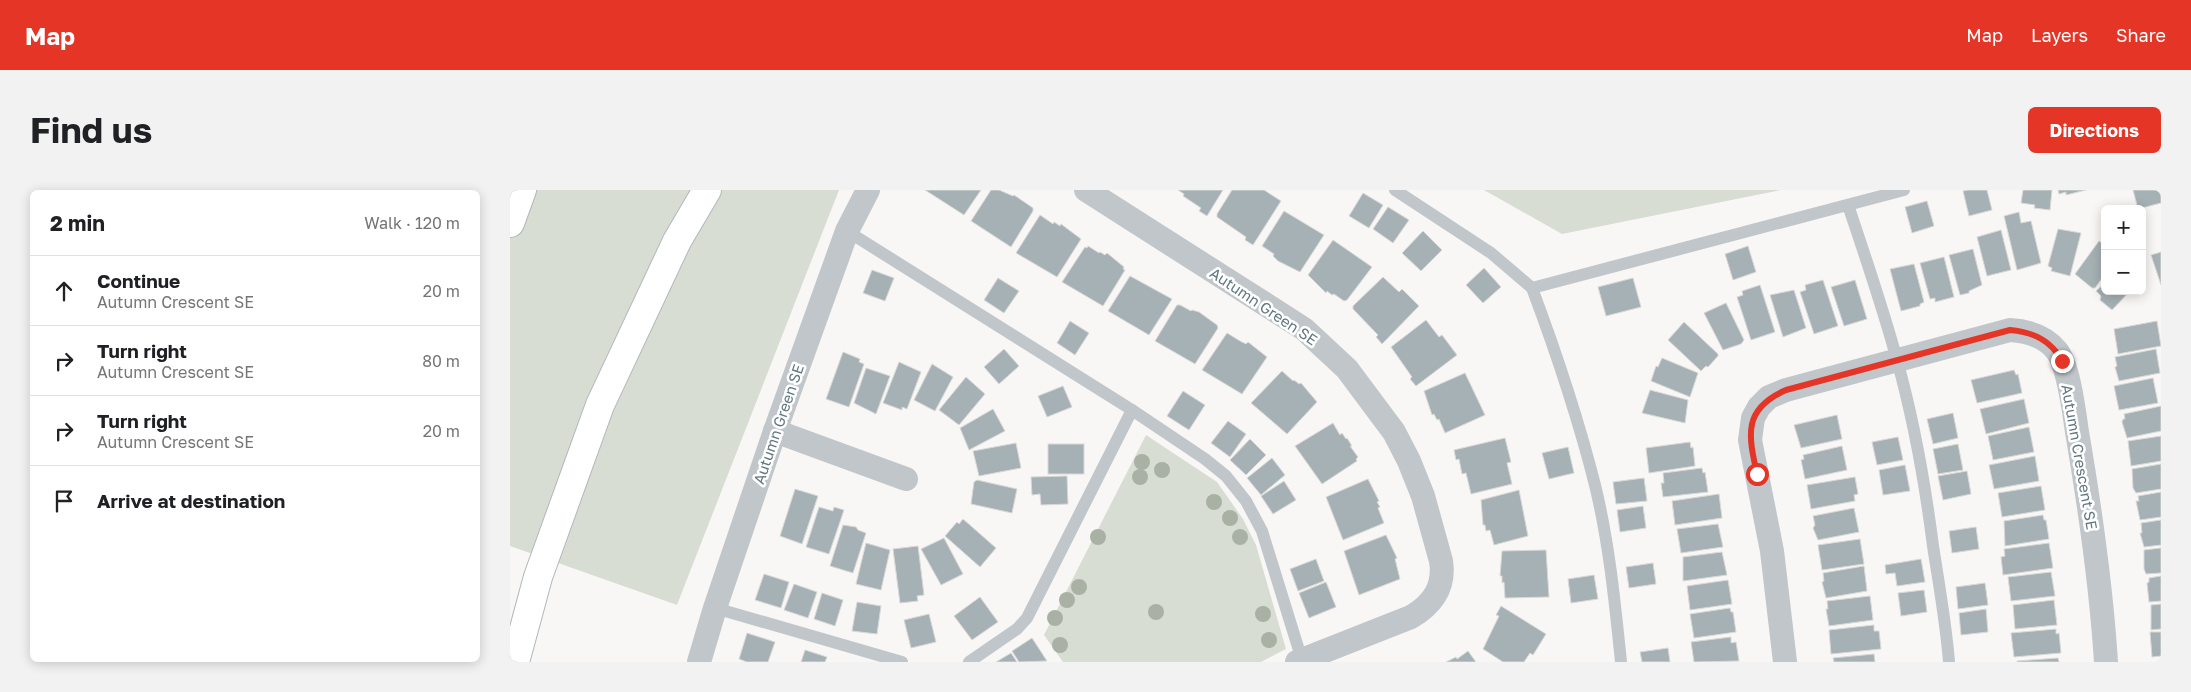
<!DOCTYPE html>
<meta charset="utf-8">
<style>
body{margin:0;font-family:"Golos Text",sans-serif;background:#f2f2f2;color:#202124}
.controls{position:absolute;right:15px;top:15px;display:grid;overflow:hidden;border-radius:8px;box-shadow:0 2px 12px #0003}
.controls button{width:45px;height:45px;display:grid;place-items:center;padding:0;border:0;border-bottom:1px solid #e0e0e0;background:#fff;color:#202124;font:25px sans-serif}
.stop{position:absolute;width:15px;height:15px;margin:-11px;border:4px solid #e53527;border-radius:50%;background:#fff}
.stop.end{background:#e53527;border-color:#fff;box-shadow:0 1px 5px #0008}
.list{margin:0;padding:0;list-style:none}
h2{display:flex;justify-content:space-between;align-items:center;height:65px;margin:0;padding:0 20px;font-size:21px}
h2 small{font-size:16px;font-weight:400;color:#757577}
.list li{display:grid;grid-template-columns:32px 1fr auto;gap:15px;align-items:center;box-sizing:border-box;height:70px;padding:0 20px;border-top:1px solid #e0e0e0}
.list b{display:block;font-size:19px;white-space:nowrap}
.list p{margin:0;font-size:16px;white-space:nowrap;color:#757577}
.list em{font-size:16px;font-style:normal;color:#757577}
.icon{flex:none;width:28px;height:28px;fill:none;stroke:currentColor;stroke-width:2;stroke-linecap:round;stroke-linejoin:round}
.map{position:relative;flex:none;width:1651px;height:472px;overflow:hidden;border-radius:8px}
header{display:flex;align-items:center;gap:30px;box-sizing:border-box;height:70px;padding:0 25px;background:#e53527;color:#fff}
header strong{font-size:24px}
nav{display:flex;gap:28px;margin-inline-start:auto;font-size:18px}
.intro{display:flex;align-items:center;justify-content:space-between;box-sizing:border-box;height:120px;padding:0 30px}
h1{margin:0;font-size:35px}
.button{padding:12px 22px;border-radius:8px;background:#e53527;color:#fff;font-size:18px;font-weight:700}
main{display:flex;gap:30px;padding:0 30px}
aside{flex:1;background:#fff;border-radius:8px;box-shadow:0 2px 12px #0003}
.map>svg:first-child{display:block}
</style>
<header>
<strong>Map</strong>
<nav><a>Map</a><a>Layers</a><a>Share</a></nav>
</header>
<div class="intro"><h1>Find us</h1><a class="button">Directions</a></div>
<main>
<aside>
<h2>2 min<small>Walk · 120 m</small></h2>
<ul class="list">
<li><svg class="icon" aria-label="ahead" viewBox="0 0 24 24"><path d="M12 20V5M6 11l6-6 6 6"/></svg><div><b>Continue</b><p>Autumn Crescent SE</p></div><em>20 m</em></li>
<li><svg class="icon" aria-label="right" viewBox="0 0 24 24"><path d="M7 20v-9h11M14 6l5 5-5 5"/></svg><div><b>Turn right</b><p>Autumn Crescent SE</p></div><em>80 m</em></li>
<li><svg class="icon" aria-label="right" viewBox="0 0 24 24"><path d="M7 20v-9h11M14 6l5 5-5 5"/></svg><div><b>Turn right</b><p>Autumn Crescent SE</p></div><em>20 m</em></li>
<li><svg class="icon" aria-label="arrive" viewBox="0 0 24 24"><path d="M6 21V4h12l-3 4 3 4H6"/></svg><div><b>Arrive at destination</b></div></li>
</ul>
</aside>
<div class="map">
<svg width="1651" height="472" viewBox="0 0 1651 472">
<rect width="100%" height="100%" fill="#f8f7f5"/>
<g fill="#d8ddd4">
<path d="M0,0H329L167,415L0,356Z"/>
<path d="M974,0H1271L1052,44Z"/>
<path d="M636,245L707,292L733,329L746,355L776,459L751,472H553L534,445Z"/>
</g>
<g fill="#a5b1b4" stroke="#d9d9d7">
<path d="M415,0H471L454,25Z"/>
<path d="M481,0H489L503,6L504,5L523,18V21L501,57L461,31Z"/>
<path d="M668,0H713L697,26L689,21L691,18L673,6L674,4Z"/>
<path d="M722,0H754L771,11L743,55L735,50L736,47L707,27V24Z"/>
<path d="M1458,0H1477L1482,20L1459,26L1453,1Z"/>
<path d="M1513,0H1542L1540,20L1524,18L1525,15L1511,13Z"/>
<path d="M1548,0H1576L1556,5V2L1549,4Z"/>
<path d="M1623,0H1651V13L1628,19Z"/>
<path d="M853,3L873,15L859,38L839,26Z"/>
<path d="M1417,11L1424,36L1402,43L1395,17Z"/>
<path d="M878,17L899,30L883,53L863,39Z"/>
<path d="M774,21L814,45L790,82L768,71L763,66L764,64L752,56Z"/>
<path d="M1509,22L1511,33L1521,31L1531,73L1507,80L1494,26Z"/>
<path d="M530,25L543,34L544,32L550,36L551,34L571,49L547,87L506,63Z"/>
<path d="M1548,39L1571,43L1560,86L1541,81L1542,78L1538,76Z"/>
<path d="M1491,40L1501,80L1477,86L1467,47Z"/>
<path d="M913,41L932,60L911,81L892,63Z"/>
<path d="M823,50L862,77L837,110L834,111L824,104L822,105L817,101L816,103L798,85Z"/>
<path d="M1589,51L1595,55V84L1585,98H1582L1565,84Z"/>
<path d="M578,56L589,63L590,62L595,65L597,63L614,77L613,79L615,80L593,116L552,92L575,57L577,58Z"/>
<path d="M1238,56L1246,82L1223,90L1215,64Z"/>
<path d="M1463,59L1472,95L1459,101V103L1450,105L1439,65Z"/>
<path d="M1651,62V95L1641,65Z"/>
<path d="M1434,67L1444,107L1425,112V108L1420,109L1410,73Z"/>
<path d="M1404,74L1414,112L1410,114V116L1391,121L1380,79Z"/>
<path d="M974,78L991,97L973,113L956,95Z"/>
<path d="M362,80L384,88L375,111L353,103Z"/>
<path d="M620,86L662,109L639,145L598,121Z"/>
<path d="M873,87L889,102L892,99L909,116L872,154L866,147L868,145L843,119V116Z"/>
<path d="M488,88L509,101L494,123L474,110Z"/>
<path d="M1123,88L1131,117L1096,126L1088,97Z"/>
<path d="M1313,90L1328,136L1304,144L1290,102L1296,100L1295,95Z"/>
<path d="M1345,90L1357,129L1334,136L1321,97Z"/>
<path d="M1595,93V101H1620L1602,120L1590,110L1591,106L1586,101Z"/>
<path d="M1250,95L1265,142L1241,150L1227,107L1233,105L1232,101Z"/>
<path d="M1284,100L1296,138L1273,147L1260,105Z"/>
<path d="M1216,113L1234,150L1231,154L1213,160L1194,123Z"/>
<path d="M667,115H670L681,121L682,120L689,122L707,135L708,138L685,174L645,151Z"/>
<path d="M916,130L929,147L932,145L947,165L906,196L900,189L902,187L881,157Z"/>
<path d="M560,131L579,143L565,165L547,153Z"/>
<path d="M1647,131L1651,156L1608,164L1604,139Z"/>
<path d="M1174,132L1208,164V166L1198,177L1196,176L1191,181L1158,150Z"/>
<path d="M717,143L730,151L736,154L738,152L757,167L732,204L692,180Z"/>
<path d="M494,159L509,176L489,194L474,177Z"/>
<path d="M1646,159L1650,183L1609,191L1605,177L1607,176L1605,167Z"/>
<path d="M333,162L350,169L349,172L354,174L339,217L316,209Z"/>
<path d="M1152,168L1188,183L1180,207L1141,191L1146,176L1148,177Z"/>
<path d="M389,172L411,182L397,219L392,217V220L373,213Z"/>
<path d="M422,174L443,187L425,221L404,210Z"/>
<path d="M356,178L380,186L366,224L344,213Z"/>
<path d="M1504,180L1506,185L1508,184L1512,203L1467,213L1461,190Z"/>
<path d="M772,181L783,191L784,190L789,194L791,193L807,212L777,244L741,213Z"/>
<path d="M955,183L975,225L935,243L929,229L927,230L924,224L922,225L914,201Z"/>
<path d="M456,187L475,204L449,235L429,220Z"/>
<path d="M1643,188L1648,213L1609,220L1604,196Z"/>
<path d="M553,196L562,217L537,227L528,206Z"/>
<path d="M1140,200L1178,210L1175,233L1132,223Z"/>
<path d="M673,201L695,215L679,240L657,226Z"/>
<path d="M1514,209L1519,233L1476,244L1470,219Z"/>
<path d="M1651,216V241L1617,248L1612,232L1613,229H1615L1614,224Z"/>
<path d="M483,219L495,241L459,260L450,238Z"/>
<path d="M1443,223L1448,248L1423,254L1417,229Z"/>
<path d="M1327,225L1332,249L1291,258L1284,235Z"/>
<path d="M718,231L736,244L720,267L701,253Z"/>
<path d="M823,233L830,245L832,243L836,249L837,248L842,256H840L848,267L846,269L847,271L812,294L785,256Z"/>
<path d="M1519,237L1524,262L1483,270L1478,246Z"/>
<path d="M1651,246V271L1621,276L1618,251Z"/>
<path d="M1388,247L1393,270L1367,275L1362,252Z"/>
<path d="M995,248L1001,272L997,273L1002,294L961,304L956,283L952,284L949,269L946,270L944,260Z"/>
<path d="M740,249L756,265L736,285L720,270Z"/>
<path d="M1180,252L1181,258L1183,257L1185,276L1139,283L1136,258Z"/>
<path d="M506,253L511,278L469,286L463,261Z"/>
<rect x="538" y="254" width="36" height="30"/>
<path d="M1448,254L1453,280L1428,284L1423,259Z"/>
<path d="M1332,256L1337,280L1295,289L1291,270L1294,269L1293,265Z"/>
<path d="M1058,257L1064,283L1039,289L1032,263Z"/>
<path d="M1525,266L1529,291L1484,299L1479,275Z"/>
<path d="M762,268L775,285L751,305L737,288Z"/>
<path d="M1651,274V299L1626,303L1623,298L1622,279Z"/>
<path d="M1395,275L1400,301L1373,305L1369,280Z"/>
<path d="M1192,278L1193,283L1195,282L1198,302L1153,307L1151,293H1154L1153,283Z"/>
<path d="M1457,281L1461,304L1433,310L1428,286Z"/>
<path d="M557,286L558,314L531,315L530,304L522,305L521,287Z"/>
<path d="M1345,287L1348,304L1344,305L1345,311L1301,319L1297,295Z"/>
<path d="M1134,288L1137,311L1106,314L1103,292Z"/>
<path d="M858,289L869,311L867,312L870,317L868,318L874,333L833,350L816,307Z"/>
<path d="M467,290L507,299L502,323L461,314L464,292Z"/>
<path d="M774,291L786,310L763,324L751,306Z"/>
<path d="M1531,296L1535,320L1492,327L1488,303Z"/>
<path d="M285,299L308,306L292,354L270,346Z"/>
<path d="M1009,300L1018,346L984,355L980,340L976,341L975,335H973L971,310Z"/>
<path d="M1651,302V327L1630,330L1626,311H1629L1628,306Z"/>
<path d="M1209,304L1212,328L1165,335L1162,311Z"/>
<path d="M1133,316L1136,338L1110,342L1107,320Z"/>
<path d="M309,317L323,321L324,317L334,320L319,364L296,357Z"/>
<path d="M1344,318L1349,342L1308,350L1303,338L1305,335L1303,326Z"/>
<path d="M1533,325L1534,330H1536L1539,349L1495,356L1494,331Z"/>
<path d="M453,329L486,358L470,377L435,346L447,332L449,334Z"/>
<path d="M1651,330V355L1634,357L1630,343H1632L1631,333Z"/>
<path d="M1208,334L1213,357L1171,363L1167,339Z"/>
<path d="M333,335L346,337L348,340L356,343L343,383L320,376Z"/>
<path d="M1466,337L1469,359L1442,363L1439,341Z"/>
<path d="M876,345L887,368L885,369L890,389L849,405L834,361Z"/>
<path d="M434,348L453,384L431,395L411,359Z"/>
<path d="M1350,349L1354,374L1312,380L1308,355Z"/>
<path d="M356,353L380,360L371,400L346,394Z"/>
<path d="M1539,353L1543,378L1493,385L1491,367L1495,366L1494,359Z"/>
<path d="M408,356L414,405L407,406L408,411L390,413L383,359Z"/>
<path d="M1651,358V383L1636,384L1634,379V360Z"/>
<path d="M1036,360L1039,407L995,408L994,392L992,393V386H990L992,361Z"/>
<path d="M1212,362L1217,385L1173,391V367Z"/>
<path d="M806,369L814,391L788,401L780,379Z"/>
<path d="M1411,369L1415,392L1387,396L1385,383L1376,384L1375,375Z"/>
<path d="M1143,373L1146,394L1119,398L1116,377Z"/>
<path d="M1354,376L1357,401L1316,408L1312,392L1314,391L1313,383Z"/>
<path d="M1541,382L1545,406L1501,411L1498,387Z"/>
<path d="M254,384L279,392L271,418L245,410Z"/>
<path d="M1084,385L1088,409L1061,413L1058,389Z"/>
<path d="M1651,386V411L1639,412L1637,393L1639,392V388Z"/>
<path d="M1218,390L1222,414L1180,420L1177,396Z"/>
<path d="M816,392L826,417L799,428L789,403Z"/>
<path d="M1475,393L1478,415L1448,419L1446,397Z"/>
<path d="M284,394L307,402L298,428L274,420Z"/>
<path d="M1414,400L1417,422L1391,426L1388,403Z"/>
<path d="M312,403L333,410L325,436L304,429Z"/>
<path d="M1360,406L1363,430L1319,436L1316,419H1318L1317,411Z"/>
<path d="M470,407L488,432L462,450L444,426Z"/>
<path d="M1544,410L1547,435L1505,439L1503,415Z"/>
<path d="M347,412L371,416L367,444L342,441Z"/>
<path d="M1651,414V439L1641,440V415Z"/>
<path d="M991,416L1036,444L1023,465L1020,463L1014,472H993L973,459L989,426L986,425Z"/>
<path d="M1220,418L1221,422H1223L1226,442L1184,448L1180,424Z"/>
<path d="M1476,419L1478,442L1451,445L1449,423Z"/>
<path d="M419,424L426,452L401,458L394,430Z"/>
<path d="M1364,435V441H1369L1371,459L1321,464L1319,440Z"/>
<path d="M1546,439V444L1549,443L1551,463L1504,467L1501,443Z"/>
<path d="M1640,442H1651V466L1642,467Z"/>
<path d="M237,443L265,452L258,472H237L229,469Z"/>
<path d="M1221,447V453L1226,452L1229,471L1184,472L1181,452Z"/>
<path d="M522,448L537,471L509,472L502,461Z"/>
<path d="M1158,458L1160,472H1132L1130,462Z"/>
<path d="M295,460L317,467L315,472H291Z"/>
<path d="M958,461L966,472H936L946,467L947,469Z"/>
<path d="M501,463L507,472H486Z"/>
<path d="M1364,464L1365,472H1324L1323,468Z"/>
<path d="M1548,468L1549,472H1507V471Z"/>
</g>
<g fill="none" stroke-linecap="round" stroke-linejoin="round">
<defs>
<g id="highway">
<path d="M0,33L12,0"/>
<path d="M5,472L28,387L90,215L167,51L197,0"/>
</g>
</defs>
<use href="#highway" stroke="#b1b7ba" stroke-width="30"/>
<g stroke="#c0c6c9" stroke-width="12">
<path d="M885,0L981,63L1022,98"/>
<path d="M1338,15C1355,66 1373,118 1387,170C1404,231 1415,293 1423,356C1429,395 1436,433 1439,472"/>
<path d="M337,41L622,220L695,269L716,286L736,311L752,341L792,470"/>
<path d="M205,418L392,472"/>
<path d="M459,472L507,439L517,428L622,220"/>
<path d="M1111,472C1105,413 1099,352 1085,295C1068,228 1046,162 1022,98L1394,0"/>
</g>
<g stroke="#c0c6c9" stroke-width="24">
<path d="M576,0L794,139L837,179L884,242L899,271L913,306L931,371C935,397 923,414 901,427L787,472"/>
<path d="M265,241L396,289"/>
<path d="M189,472L205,418L265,241L337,41L358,0"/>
<path d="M1275,472L1262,361L1240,250L1243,228L1249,217L1259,207L1276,200L1500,140C1518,141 1535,146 1547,161C1559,177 1564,222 1567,242C1580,318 1591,394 1596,472"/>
</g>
<use href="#highway" stroke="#fff" stroke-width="28"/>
</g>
<g fill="#a9b1a4">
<circle cx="632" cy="272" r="8"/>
<circle cx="652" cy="280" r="8"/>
<circle cx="630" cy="287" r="8"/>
<circle cx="704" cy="312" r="8"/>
<circle cx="720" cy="328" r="8"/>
<circle cx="588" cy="347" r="8"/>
<circle cx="730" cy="347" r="8"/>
<circle cx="569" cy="397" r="8"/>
<circle cx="557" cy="410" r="8"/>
<circle cx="646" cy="422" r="8"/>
<circle cx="753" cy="424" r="8"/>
<circle cx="545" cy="428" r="8"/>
<circle cx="759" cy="450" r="8"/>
<circle cx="550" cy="455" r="8"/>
</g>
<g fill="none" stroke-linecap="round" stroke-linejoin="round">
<path stroke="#e53527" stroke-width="6" d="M1247,284C1238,244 1233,219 1276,200L1500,140C1523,142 1541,150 1552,171"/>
</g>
<g text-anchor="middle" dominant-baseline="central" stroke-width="5" stroke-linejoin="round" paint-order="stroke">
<g font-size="15" fill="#627880" stroke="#fff">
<text transform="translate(754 116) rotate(34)">Autumn Green SE</text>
<text transform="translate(268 234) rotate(-71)">Autumn Green SE</text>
<text transform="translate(1570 267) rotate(80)">Autumn Crescent SE</text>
</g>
</g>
</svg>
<div class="controls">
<button>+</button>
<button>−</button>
</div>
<div class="stop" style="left:1247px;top:284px"></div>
<div class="stop end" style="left:1552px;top:171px"></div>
</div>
</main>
